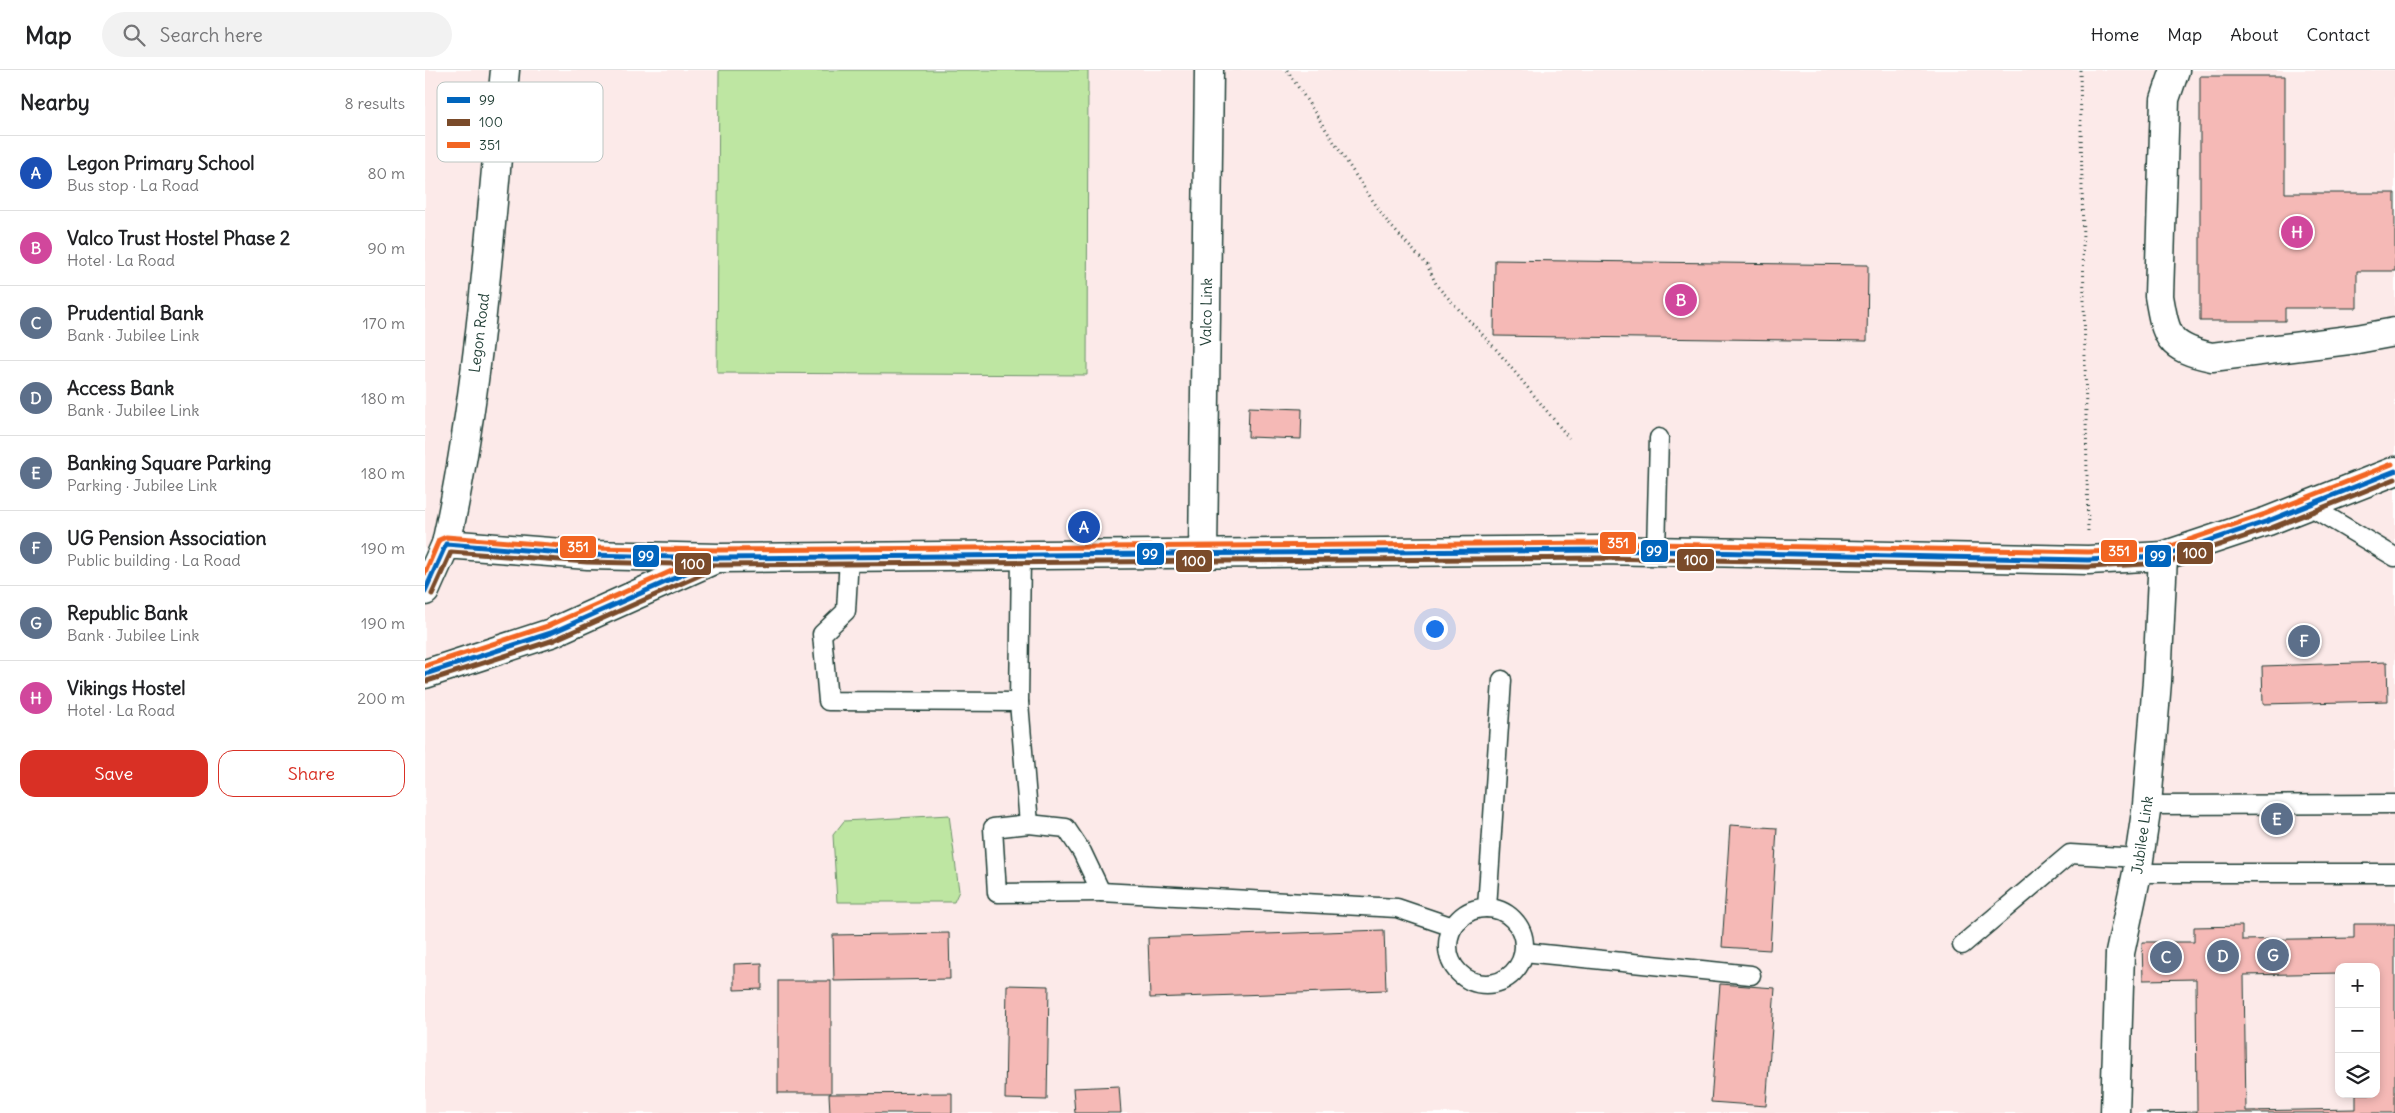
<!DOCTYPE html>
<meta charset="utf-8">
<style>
body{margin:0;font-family:Delius,sans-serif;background:#f2f2f2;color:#202124}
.controls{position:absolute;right:15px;bottom:15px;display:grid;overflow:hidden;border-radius:10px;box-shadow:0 2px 8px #0003}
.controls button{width:45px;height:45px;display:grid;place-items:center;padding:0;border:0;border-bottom:1px solid #e0e0e0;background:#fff;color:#202124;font:25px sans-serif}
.you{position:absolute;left:1009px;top:558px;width:18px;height:18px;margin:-12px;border:4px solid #fff;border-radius:50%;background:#1a73e8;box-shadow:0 0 0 8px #1a73e833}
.badge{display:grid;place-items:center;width:32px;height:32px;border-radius:50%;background:#d93025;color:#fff;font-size:16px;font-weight:700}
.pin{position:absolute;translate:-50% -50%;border:2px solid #fff;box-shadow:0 1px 5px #0006}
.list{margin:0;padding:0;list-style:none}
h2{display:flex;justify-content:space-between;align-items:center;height:65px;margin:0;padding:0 20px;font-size:21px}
h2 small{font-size:16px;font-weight:400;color:#757577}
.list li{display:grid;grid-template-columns:32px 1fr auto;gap:15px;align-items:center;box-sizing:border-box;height:75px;padding:0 20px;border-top:1px solid #e0e0e0}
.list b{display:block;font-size:19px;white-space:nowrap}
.list p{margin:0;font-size:16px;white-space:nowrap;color:#757577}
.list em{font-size:16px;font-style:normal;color:#757577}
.actions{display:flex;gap:10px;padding:15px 20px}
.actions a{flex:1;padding:11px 0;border:1px solid #d93025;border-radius:15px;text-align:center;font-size:18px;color:#d93025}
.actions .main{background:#d93025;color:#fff}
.icon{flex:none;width:28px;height:28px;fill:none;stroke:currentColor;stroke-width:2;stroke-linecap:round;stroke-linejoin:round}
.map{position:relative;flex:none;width:1970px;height:1043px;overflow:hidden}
header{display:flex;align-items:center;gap:30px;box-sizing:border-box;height:70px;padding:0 25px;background:#fff;border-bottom:1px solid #e0e0e0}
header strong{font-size:24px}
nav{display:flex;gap:28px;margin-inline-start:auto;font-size:18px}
.search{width:350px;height:45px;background:#f2f2f2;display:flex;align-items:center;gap:12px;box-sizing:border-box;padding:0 18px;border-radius:28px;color:#757577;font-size:19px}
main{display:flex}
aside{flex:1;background:#fff}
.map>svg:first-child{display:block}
</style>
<header>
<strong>Map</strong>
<div class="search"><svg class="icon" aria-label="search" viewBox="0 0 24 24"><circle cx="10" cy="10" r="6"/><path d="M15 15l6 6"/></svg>Search here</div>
<nav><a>Home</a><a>Map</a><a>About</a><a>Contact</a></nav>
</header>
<main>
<aside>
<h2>Nearby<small>8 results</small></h2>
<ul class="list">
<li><span class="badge" style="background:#1a4fb4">A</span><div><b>Legon Primary School</b><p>Bus stop · La Road</p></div><em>80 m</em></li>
<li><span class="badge" style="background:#d1479c">B</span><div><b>Valco Trust Hostel Phase 2</b><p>Hotel · La Road</p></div><em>90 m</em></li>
<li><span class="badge" style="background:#5c6f8a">C</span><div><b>Prudential Bank</b><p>Bank · Jubilee Link</p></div><em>170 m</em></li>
<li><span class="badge" style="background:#5c6f8a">D</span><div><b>Access Bank</b><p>Bank · Jubilee Link</p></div><em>180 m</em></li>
<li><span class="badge" style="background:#5c6f8a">E</span><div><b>Banking Square Parking</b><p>Parking · Jubilee Link</p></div><em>180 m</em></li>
<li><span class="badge" style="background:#5c6f8a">F</span><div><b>UG Pension Association</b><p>Public building · La Road</p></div><em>190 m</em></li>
<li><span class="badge" style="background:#5c6f8a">G</span><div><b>Republic Bank</b><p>Bank · Jubilee Link</p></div><em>190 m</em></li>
<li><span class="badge" style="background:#d1479c">H</span><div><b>Vikings Hostel</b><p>Hotel · La Road</p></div><em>200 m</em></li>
</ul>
<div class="actions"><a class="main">Save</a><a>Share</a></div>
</aside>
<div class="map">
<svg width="1970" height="1043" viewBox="0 0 1970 1043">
<rect width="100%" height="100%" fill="#fff"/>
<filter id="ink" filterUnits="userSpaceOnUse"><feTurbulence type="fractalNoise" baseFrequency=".02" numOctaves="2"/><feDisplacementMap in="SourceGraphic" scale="10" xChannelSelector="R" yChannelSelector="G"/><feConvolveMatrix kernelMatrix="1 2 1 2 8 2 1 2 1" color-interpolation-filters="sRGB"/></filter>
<g filter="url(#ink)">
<path fill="#fceae9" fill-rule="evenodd" d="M0,0H1970V1043H0ZM1914,897H1951V1024H1914Z"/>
<g fill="#bee6a2" stroke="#6e926b">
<path d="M294,0H663L662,305L292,303Z"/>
<path d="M524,745L534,821L529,832H412L408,765L419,751Z"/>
</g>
<g fill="#f5b9b6" stroke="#1f3d34" fill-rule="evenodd">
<path d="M1775,6H1860V123H1970V201H1932V238H1860V251H1775Z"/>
<path d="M1070,190L1443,195L1442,271L1069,266Z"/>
<path d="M824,337L877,339L876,369L823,367Z"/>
<path d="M1962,592L1963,631L1838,634L1837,596Z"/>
<path d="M1305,755L1352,758L1345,880L1297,877Z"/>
<path d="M1929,854H1970V1043H1721L1772,1042L1771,909L1718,910L1717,872H1769V857L1817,856V870L1929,868ZM1914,897H1951V1024H1931V1039L1821,1041L1819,905L1914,903Z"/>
<path d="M959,860L961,920L725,928L723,868Z"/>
<path d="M524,863L525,909L409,911L408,865Z"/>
<path d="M337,893V919L309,920V894Z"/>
<rect x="353" y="911" width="53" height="112"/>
<path d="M1295,914L1350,918L1341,1036L1286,1032Z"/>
<path d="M582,915L624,916L622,1030L580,1029Z"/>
<path d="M694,1016L696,1043H650L648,1018Z"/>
<path d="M527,1023V1043H405L404,1024Z"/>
</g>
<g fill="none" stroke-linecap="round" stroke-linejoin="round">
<defs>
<g id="service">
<path d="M1883,435L1970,487"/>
<path d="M1231,481L1234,368"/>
<path d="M424,487L421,541L397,564L403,631L594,632L604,754"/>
<path d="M594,632L596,486"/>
<path d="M1722,735L1970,734"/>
<path d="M604,754L641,758L657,782L676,822L572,823L568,758Z"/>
<path d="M1712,803H1970"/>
<path d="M676,822L972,838L1028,857"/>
<circle cx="1061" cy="876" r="38"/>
<path d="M1062,838L1077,610"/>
<path d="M1537,875L1645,784L1714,788"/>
<path d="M1099,882L1326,905"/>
</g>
<g id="minor">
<path d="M1750,0L1740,29L1734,226C1741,267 1743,278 1787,287L1932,269L1970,262"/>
<path d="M21,474C55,319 65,159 80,0"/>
<path d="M778,485L784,0"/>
<path d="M1690,1043L1695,883L1712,803L1722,735L1732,611L1738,486"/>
</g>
<g id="tertiary">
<path d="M0,521L21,474L163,485L295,488L1176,480L1663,490L1738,486L1843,451L1970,401"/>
<path d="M0,604L126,563L286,491"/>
</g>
</defs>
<use href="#service" stroke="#1f3d34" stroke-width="21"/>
<use href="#minor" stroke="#1f3d34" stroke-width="31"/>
<use href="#tertiary" stroke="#1f3d34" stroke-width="31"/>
<g stroke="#1f3d34" stroke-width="3" stroke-dasharray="1 4" stroke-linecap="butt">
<path d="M862,0L935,112L964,154L1002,195L1012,216L1070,278L1144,368"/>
<path d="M1655,0L1663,462"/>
</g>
<use href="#service" stroke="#fff" stroke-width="18"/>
<use href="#minor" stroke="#fff" stroke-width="28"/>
<use href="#tertiary" stroke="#fff" stroke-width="28"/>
<defs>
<g id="bus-1">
<path d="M0,521L21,474L163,485L295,488L1176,480L1663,490L1738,486L1843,451L1970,401"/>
<path d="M0,604L126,563L279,495"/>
</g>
<g id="bus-2">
<path d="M7,524L26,482L162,492L295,495L1176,488L1663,497L1740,493L1846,458L1970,409"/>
<path d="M2,611L129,570L282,502"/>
</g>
<g id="bus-3">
<path d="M0,503L14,470L21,467L163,478L295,480L1176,473L1663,482L1737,479L1840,444L1967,394"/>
<path d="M0,596L123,556L276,488"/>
</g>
</defs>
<use href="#bus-1" stroke="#fff" stroke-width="9"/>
<use href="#bus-2" stroke="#fff" stroke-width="9"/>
<use href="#bus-3" stroke="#fff" stroke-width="9"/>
<use href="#bus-1" stroke="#0065bd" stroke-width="5"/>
<use href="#bus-2" stroke="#7a4b2a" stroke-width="5"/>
<use href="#bus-3" stroke="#f26522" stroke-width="5"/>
</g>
</g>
<g text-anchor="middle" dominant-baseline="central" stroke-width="5" stroke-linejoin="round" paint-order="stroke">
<g font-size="15" fill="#1f3d34" stroke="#fff">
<text transform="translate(781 242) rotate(-89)">Valco Link</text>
<text transform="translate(54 263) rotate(-83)">Legon Road</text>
<text transform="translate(1717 765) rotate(-82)">Jubilee Link</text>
</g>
</g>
<rect x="12" y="12" width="166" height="80" rx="8" fill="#fff" stroke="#bcc5c2" stroke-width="1"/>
<rect x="22" y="27" width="23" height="6" fill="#0065bd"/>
<rect x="22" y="49" width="23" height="7" fill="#7a4b2a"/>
<rect x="22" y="72" width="23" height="6" fill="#f26522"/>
<g font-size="14" fill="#1f3d34">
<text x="54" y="35">99</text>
<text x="54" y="57">100</text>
<text x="54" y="80">351</text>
</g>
<g stroke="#fff" stroke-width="2">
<rect x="1174" y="461" width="38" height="24" rx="5" fill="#f26522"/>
<rect x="134" y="465" width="38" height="24" rx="5" fill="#f26522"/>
<rect x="1675" y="469" width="38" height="24" rx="5" fill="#f26522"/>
<rect x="1215" y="469" width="29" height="24" rx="5" fill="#0065bd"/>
<rect x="1751" y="471" width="38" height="24" rx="5" fill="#7a4b2a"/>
<rect x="711" y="472" width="29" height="24" rx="5" fill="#0065bd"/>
<rect x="1719" y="474" width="28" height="24" rx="5" fill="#0065bd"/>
<rect x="207" y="474" width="28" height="24" rx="5" fill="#0065bd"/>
<rect x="1251" y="478" width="39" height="24" rx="5" fill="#7a4b2a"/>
<rect x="750" y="479" width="38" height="24" rx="5" fill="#7a4b2a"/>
<rect x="249" y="482" width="38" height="24" rx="5" fill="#7a4b2a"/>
</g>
<g font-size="14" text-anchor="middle" font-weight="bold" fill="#fff">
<text x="1193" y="478">351</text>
<text x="153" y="482">351</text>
<text x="1694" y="486">351</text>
<text x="1229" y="486">99</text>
<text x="1770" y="488">100</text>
<text x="725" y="489">99</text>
<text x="1733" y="491">99</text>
<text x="221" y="491">99</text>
<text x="1271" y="495">100</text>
<text x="769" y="496">100</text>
<text x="268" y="499">100</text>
</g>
</svg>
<div class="controls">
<button>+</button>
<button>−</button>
<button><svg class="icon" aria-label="layers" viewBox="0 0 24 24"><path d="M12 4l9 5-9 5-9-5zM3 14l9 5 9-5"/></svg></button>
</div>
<div class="you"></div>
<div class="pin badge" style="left:659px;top:457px;background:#1a4fb4">A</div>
<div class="pin badge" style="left:1256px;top:230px;background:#d1479c">B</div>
<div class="pin badge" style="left:1741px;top:887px;background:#5c6f8a">C</div>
<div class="pin badge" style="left:1798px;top:886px;background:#5c6f8a">D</div>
<div class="pin badge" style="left:1852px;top:749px;background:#5c6f8a">E</div>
<div class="pin badge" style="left:1879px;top:571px;background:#5c6f8a">F</div>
<div class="pin badge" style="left:1848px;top:885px;background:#5c6f8a">G</div>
<div class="pin badge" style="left:1872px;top:162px;background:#d1479c">H</div>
</div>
</main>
